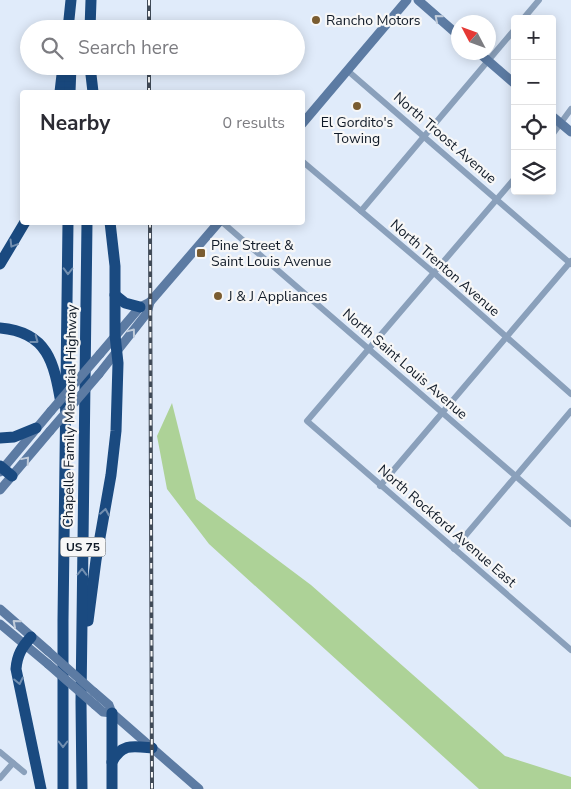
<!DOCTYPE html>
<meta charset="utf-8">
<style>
body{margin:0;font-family:"Nunito Sans",sans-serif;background:#f2f2f3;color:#2b2b33}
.controls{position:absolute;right:15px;top:15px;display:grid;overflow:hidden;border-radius:5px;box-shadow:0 2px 12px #0003}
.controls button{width:45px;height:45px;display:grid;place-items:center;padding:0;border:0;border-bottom:1px solid #e1e1e2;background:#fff;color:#2b2b33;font:25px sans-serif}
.compass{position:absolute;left:451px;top:15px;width:45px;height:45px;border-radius:50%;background:#fff;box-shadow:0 2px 12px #0003;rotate:311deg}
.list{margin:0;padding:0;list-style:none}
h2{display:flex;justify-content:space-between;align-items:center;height:65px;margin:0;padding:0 20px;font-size:21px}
h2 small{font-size:16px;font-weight:400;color:#7c7c81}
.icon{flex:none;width:28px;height:28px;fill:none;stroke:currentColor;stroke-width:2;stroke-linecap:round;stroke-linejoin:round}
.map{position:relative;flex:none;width:571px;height:789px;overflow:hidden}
.search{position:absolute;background:#fff;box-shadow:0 2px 12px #0003;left:20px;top:20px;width:285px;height:55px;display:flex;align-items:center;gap:12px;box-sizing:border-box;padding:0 18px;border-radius:28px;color:#7c7c81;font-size:19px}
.panel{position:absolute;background:#fff;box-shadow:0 2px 12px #0003;left:20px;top:90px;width:285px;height:135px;border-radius:5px}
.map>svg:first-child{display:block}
</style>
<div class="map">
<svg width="571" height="789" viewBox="0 0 571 789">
<rect width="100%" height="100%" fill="#e0ebfa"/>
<path fill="#add297" d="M172,403L196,499L311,585L505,756L571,777V789H479L209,544L167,489L157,436Z"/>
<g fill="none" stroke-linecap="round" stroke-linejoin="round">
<g stroke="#8aa0bb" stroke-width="6">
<path d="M523,19L539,0"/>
<path d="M348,71L571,264"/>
<path d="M552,135L571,109"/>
<path d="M302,161L434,273L571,394"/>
<path d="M515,178L307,421L571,650"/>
<path d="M361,211L515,29"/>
<path d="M222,222L571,524"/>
<path d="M380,486L571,261"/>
<path d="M454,549L571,411"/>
<path d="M0,752L24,772"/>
<path d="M0,778L13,763"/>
</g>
<g stroke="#5c7ba3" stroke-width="9">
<path d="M418,0L458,35"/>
<path d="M478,52L515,84"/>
<path d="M552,116L571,132"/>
<path d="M302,124L407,0"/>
<path d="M100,354L140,307L150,302L219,222"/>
<path d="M99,374L147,313L150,302"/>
<path d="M0,472L51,411"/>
<path d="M0,490L50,431"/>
<path d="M0,609L48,651"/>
<path d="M0,624L48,664"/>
<path d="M94,692L109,705L112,713L199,789"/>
<path d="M95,705L103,712L112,713"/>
</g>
<g stroke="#1a4a80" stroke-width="11">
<path d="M68,29L71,0"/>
<path d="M90,29L91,0"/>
<path d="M90,66L93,92"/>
<path d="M60,92L63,66"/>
<path d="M70,92L71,66"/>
<path d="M0,264L25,222"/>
<path d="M115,295L125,303L140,307"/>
<path d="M0,328C48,332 54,363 61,403"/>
<path d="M0,438L14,437L36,428"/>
<path d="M0,466L12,476"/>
<path d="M88,621L96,560L111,475L116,431L118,363L115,335V266L110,222"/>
<path d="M31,637C22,647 17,655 16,669L41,789"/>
<path d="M112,762C122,743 133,746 152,748"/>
<path d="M63,789V620L68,222"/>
<path d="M82,789L81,702L87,222"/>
<path d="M112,789V713"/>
</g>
<defs>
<g id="rail">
<path d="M149,0V29"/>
<path d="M149,66V92"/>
<path d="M150,222L152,789"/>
</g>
</defs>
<use href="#rail" stroke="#404a57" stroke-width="4"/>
<use href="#rail" stroke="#f7f7f7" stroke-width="2" stroke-dasharray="5.5" stroke-linecap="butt"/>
<g stroke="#5c7ba3" stroke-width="9">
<path d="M51,411L100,354"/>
<path d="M50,431L99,374"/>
<path d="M48,651L94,692"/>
<path d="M48,664L95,705"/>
</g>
</g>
<defs><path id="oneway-chevron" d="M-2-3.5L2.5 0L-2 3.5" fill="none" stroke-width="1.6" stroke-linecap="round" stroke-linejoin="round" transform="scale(1.25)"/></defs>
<g stroke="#c1ccda">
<use href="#oneway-chevron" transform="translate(438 18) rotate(-139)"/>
<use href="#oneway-chevron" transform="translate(132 332) rotate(-53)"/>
<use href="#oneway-chevron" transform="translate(26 460) rotate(-50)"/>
<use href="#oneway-chevron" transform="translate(16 623) rotate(-139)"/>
</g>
<g stroke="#728fb0">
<use href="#oneway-chevron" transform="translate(13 244) rotate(121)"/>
<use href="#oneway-chevron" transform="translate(68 271) rotate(91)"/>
<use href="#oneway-chevron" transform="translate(35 340) rotate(37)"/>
<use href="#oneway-chevron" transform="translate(105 512) rotate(-80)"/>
<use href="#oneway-chevron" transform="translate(82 572) rotate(-89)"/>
<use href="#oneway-chevron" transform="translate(19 681) rotate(78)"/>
<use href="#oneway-chevron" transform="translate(63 744) rotate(90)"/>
</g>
<g fill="#7a5c30" stroke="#f7f7f7" stroke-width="2">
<circle cx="316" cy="20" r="5"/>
<circle cx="357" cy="106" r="5"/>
<rect x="196" y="248" width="10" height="10" rx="2.5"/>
<circle cx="218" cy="296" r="5"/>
</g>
<g text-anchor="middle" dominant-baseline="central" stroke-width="4.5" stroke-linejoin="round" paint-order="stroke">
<rect fill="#f7f7f7" stroke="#555c65" stroke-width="1" x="60.5" y="537.5" width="45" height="19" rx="4"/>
<g font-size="12" font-weight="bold" fill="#101a27">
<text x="83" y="547">US 75</text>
</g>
<g font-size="14" fill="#101a27" stroke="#f7f7f7" text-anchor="start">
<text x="326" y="20">Rancho Motors</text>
<text x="357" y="122" text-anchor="middle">El Gordito's<tspan x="357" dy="16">Towing</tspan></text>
<text x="211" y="245">Pine Street &amp;<tspan x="211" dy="16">Saint Louis Avenue</tspan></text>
<text x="228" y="296">J &amp; J Appliances</text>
</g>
<g font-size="14" fill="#101a27" stroke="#f7f7f7">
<text transform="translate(445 138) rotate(41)">North Troost Avenue</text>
<text transform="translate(445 268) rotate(41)">North Trenton Avenue</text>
<text transform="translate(405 364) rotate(41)">North Saint Louis Avenue</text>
<text transform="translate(70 416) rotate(-89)">Chapelle Family Memorial Highway</text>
<text transform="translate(447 526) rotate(41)">North Rockford Avenue East</text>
</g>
</g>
</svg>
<div class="controls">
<button>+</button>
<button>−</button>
<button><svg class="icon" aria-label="locate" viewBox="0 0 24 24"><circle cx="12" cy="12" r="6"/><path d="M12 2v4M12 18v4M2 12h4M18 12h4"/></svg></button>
<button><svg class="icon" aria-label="layers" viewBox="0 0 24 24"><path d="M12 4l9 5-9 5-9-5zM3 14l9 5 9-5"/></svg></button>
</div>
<svg class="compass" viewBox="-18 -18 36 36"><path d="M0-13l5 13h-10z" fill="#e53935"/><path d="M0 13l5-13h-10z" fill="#7c7c81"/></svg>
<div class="search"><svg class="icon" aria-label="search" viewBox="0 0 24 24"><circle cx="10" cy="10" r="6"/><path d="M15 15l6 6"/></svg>Search here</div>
<section class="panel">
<h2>Nearby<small>0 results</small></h2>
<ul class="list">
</ul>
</section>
</div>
